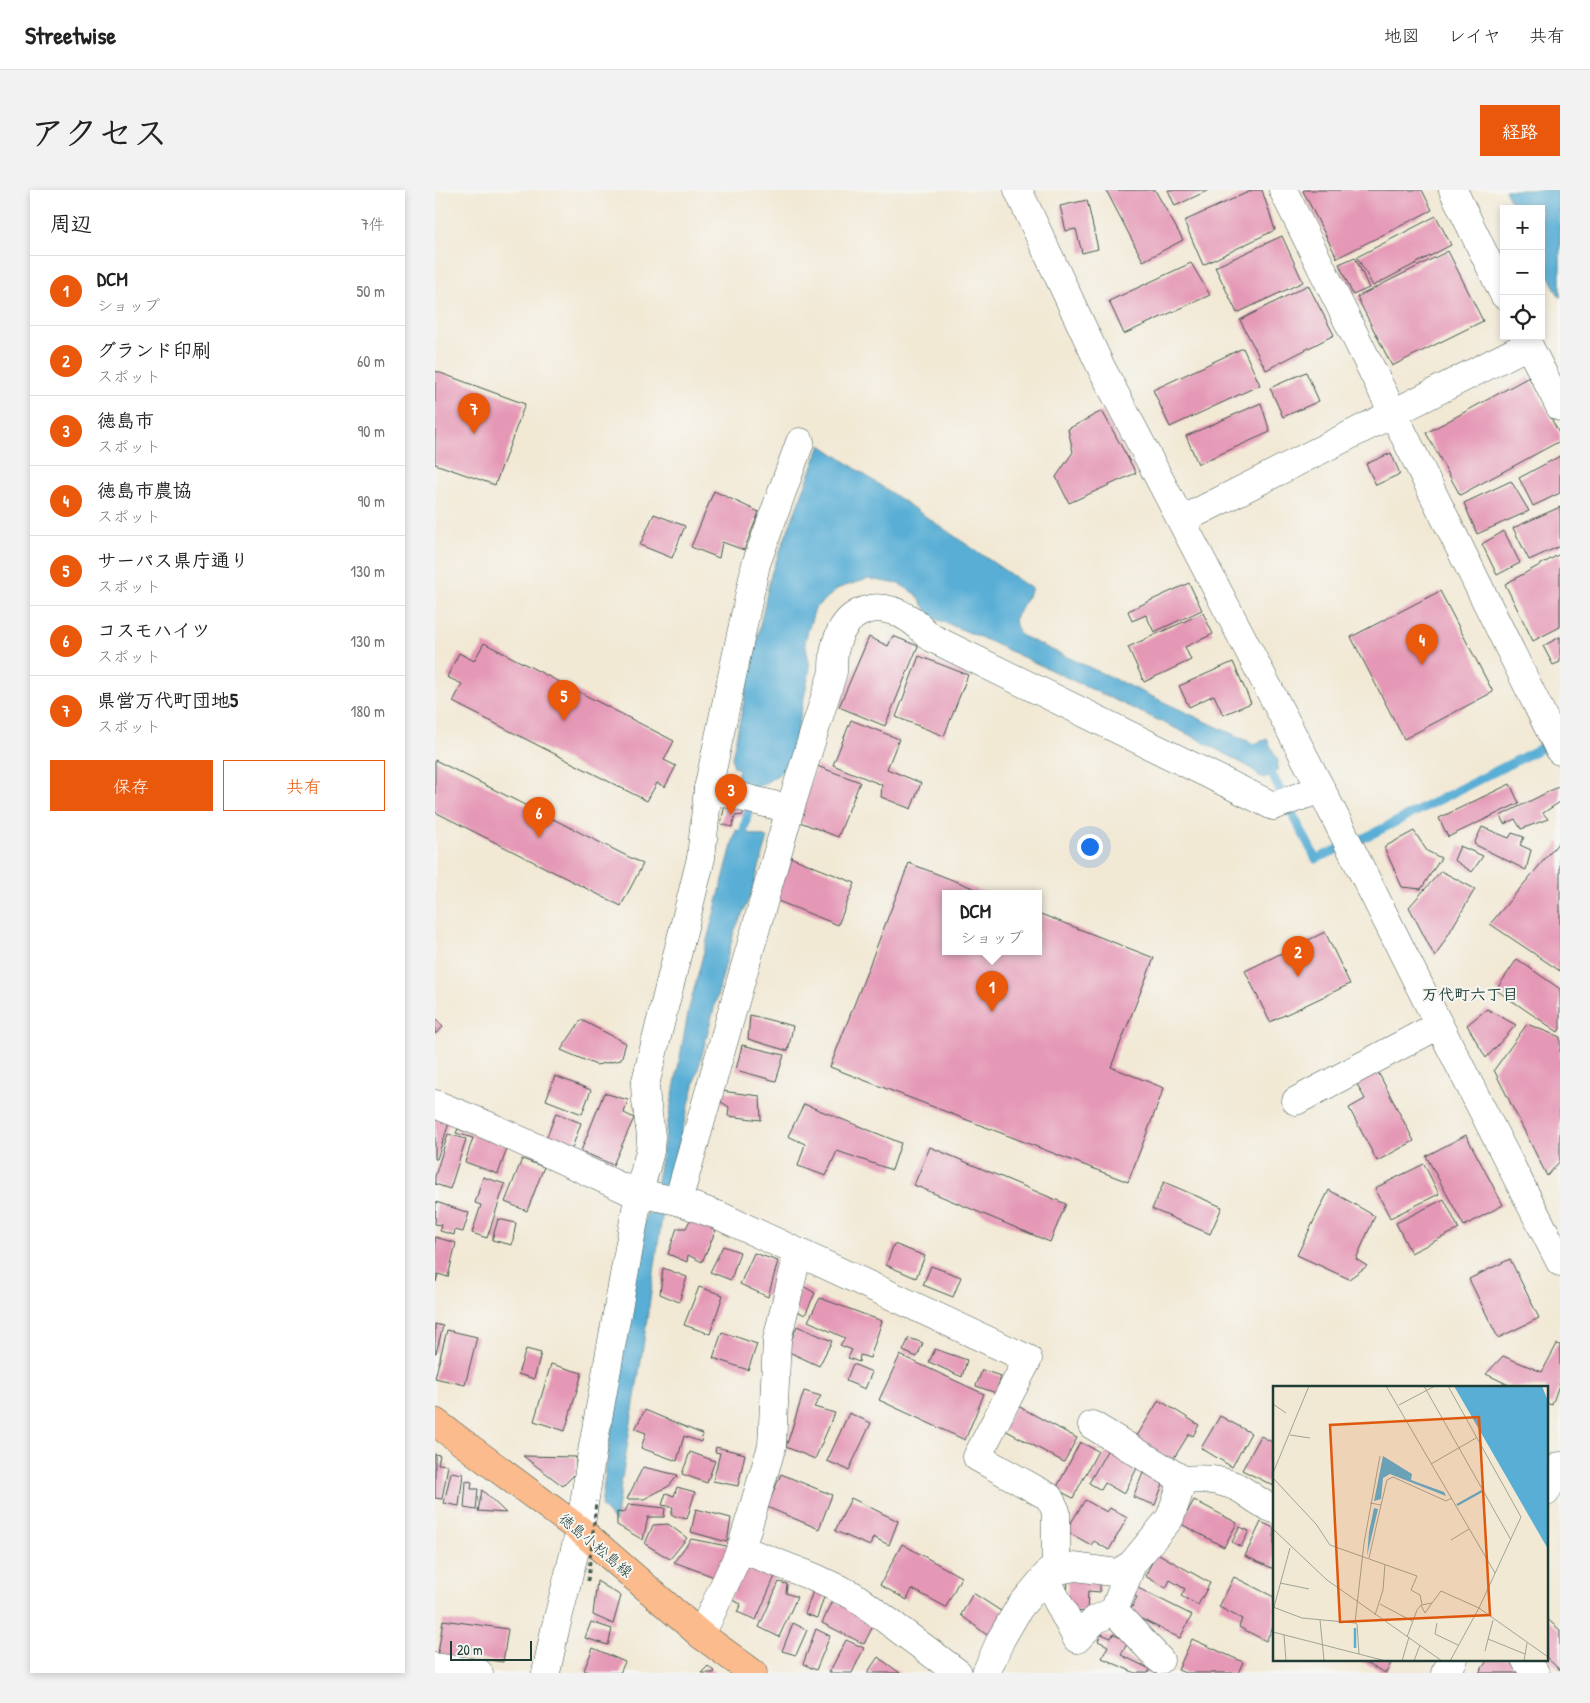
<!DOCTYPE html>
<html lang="ja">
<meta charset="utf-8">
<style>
body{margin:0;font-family:"Patrick Hand","Klee One",sans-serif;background:#f2f2f2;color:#222}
.controls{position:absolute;right:15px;top:15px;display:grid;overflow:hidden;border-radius:0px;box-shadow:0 2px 8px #0003}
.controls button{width:45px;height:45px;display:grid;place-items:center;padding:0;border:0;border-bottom:1px solid #e0e0e0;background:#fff;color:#222;font:25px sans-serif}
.scale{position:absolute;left:15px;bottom:12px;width:82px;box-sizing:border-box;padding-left:5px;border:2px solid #1f3d34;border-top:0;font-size:14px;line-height:18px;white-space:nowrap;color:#1f3d34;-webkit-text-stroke:4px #f6f6f2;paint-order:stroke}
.you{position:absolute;left:654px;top:656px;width:18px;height:18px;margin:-12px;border:4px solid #fff;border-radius:50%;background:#1a73e8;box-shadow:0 0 0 8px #1a73e833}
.badge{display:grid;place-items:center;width:32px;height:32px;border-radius:50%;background:#ea580c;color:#fff;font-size:16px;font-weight:700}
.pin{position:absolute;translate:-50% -41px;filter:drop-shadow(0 1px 2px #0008)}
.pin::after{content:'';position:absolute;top:26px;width:18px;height:15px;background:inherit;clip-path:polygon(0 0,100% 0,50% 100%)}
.popup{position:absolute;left:507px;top:700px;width:100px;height:65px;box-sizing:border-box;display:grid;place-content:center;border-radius:0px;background:#fff;filter:drop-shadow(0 1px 4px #0005);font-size:16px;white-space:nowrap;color:#767676}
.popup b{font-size:19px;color:#222}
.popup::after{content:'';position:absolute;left:50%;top:100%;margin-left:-10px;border:10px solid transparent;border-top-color:#fff}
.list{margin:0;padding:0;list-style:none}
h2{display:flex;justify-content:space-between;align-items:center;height:65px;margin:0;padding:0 20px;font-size:21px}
h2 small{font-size:16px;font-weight:400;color:#767676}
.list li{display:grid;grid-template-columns:32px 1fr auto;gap:15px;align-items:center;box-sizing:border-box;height:70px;padding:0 20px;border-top:1px solid #e0e0e0}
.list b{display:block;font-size:19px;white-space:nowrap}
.list p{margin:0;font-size:16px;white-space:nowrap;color:#767676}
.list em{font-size:16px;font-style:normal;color:#767676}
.actions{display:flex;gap:10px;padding:15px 20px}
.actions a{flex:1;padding:11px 0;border:1px solid #ea580c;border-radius:0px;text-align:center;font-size:18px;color:#ea580c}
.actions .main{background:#ea580c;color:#fff}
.icon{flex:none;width:28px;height:28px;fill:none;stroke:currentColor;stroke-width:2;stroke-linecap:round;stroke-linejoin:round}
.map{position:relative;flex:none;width:1125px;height:1483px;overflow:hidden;border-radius:0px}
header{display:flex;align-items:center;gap:30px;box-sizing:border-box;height:70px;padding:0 25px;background:#fff;border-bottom:1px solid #e0e0e0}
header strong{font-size:24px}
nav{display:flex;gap:28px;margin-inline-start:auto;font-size:18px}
.intro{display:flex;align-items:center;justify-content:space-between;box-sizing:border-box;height:120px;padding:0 30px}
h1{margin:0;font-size:35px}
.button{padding:12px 22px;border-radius:0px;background:#ea580c;color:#fff;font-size:18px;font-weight:700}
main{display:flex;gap:30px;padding:0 30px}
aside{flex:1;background:#fff;border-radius:0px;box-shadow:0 2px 8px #0003}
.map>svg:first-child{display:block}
</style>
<header>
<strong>Streetwise</strong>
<nav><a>地図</a><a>レイヤ</a><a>共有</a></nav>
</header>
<div class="intro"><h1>アクセス</h1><a class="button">経路</a></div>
<main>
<aside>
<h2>周辺<small>7件</small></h2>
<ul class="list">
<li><span class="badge">1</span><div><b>DCM</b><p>ショップ</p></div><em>50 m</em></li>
<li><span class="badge">2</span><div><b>グランド印刷</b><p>スポット</p></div><em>60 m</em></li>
<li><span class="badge">3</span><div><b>徳島市</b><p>スポット</p></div><em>90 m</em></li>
<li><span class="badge">4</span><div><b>徳島市農協</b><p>スポット</p></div><em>90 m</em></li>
<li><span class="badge">5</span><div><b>サーパス県庁通り</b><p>スポット</p></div><em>130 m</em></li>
<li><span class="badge">6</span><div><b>コスモハイツ</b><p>スポット</p></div><em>130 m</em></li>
<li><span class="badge">7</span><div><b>県営万代町団地5</b><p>スポット</p></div><em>180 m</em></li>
</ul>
<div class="actions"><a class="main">保存</a><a>共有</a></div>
</aside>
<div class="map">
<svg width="1125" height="1483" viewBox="0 0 1125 1483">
<rect width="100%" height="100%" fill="#f6f6f2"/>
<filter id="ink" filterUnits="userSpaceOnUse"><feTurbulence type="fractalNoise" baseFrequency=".02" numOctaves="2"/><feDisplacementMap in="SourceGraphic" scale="10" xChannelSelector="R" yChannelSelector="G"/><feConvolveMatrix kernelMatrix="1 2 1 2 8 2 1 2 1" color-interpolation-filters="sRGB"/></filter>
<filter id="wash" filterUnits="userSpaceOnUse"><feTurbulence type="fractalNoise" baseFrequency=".0096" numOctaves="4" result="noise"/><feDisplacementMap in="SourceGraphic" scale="20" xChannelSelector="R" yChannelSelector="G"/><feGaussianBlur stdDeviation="1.12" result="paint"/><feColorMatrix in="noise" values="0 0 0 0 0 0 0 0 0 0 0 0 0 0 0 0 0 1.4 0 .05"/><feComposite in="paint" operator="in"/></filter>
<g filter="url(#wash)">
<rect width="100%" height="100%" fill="#f2e9d5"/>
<g fill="#58aed5" stroke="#3c7684">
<path d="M1070,0H1125V108L1106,71V19H1080Z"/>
<path d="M386,255L597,399L579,430L585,445L819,554L832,549L843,571L842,581L829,588L824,586L814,577L759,547L545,447L496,427L481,404L464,394L433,389L404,398L380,418L370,451L375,478L355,577L327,595L301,589L304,579L298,577L297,567L336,384Z"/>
<path d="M301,640L333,648L315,707L299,742L232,999L221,996L254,818Z"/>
<path d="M228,1021L207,1164L180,1332L166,1316L194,1104L211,1024Z"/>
</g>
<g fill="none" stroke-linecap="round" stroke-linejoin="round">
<g stroke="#58aed5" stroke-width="9">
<path d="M831,573L881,669L937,644L1118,552"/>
<path d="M306,653L322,582"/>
</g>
</g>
<g id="blocks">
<g fill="#e598b6">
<path d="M671,0H720L748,50L708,71Z"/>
<path d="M733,0H774L740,16Z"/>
<path d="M818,0H827L840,40L768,75L749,31Z"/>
<path d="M869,0H987L997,20L902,68L868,1Z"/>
<path d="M652,10L663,59L647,63L641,39L631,41L625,16Z"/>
<path d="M1001,26L1016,55L938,96L922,67Z"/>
<path d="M847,46L868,92L802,123L780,77Z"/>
<path d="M1013,61L1048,131L957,176L922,107Z"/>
<path d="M920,67L934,98L918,105L904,74Z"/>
<path d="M756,73L775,105L689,144L674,111Z"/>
<path d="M873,95L899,145L831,180L805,130Z"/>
<path d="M808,158L825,195L735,237L718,200Z"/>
<path d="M0,181L90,214L60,295L0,274Z"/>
<path d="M871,182L884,211L848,227L835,198Z"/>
<path d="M1094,187L1125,245V251L1025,305L991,243Z"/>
<path d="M826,213L835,242L763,274L751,246Z"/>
<path d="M667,221L701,283L634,313L621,287L638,262L633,239Z"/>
<path d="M956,263L965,284L941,295L931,274Z"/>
<path d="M1125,266V303L1098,316L1084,288Z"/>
<path d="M1076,291L1094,321L1042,344L1029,313Z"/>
<path d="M279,301L324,322L309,360L287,352L284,368L256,357Z"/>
<path d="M1125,317V356L1094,370L1078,338Z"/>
<path d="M219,324L250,336L237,368L205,355Z"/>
<path d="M1069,341L1085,373L1062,385L1047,354Z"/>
<path d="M1125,364V437L1098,451L1070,394Z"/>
<path d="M754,393L767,420L719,442L711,425L697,431L693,421Z"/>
<path d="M1005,401L1058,502L969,549L916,447Z"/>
<path d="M768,423L778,444L750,457L756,470L709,492L693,457Z"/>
<path d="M458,446L483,456L450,536L404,517L434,447L453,456Z"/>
<path d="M1125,447V472L1118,475L1108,456Z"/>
<path d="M49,453L239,551L229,570L241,576L230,597L222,593L212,611L18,512L27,494L12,487L24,463L39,471Z"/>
<path d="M484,466L533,485L509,546L461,527Z"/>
<path d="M798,472L816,513L788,525L779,505L754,517L744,496Z"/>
<path d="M416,530L464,549L452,579L486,593L476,619L446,607L447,595L398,575Z"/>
<path d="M0,570L208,674L186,716L0,622Z"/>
<path d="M382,576L425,592L403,647L360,630Z"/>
<path d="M1075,594L1084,613L1013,647L1004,628Z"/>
<path d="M1125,596V612L1108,623L1113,629L1086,639L1080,629L1069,634L1065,626Z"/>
<path d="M290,614L309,619L308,625L300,626L297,637L286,634Z"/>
<path d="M1047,637L1074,648L1077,643L1089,647L1085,655L1096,660L1091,680L1039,654Z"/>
<path d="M979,641L992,661L1006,668L986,699L967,697L949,657Z"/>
<path d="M1125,651V781L1055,734Z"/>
<path d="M1025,656L1048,666L1037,682L1019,670Z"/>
<path d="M355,667L420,693L403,735L338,709Z"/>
<path d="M474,673L551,703H511V761H603V723L719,768L676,877L729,898L693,992L395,877Z"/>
<path d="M1006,681L1040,699L1000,767L974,717Z"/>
<path d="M890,742L915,794L835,832L810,781Z"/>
<path d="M1082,769L1125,799V839L1123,842L1061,800Z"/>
<path d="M1052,819L1081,835L1051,868L1032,835Z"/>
<path d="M315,825L358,836L353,861L313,849Z"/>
<path d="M0,828L8,837L0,844Z"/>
<path d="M146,830L191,853L186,870L161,875L126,860Z"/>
<path d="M1092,834L1125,847V971L1112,986L1059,880Z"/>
<path d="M307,855L349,865L341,891L301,880Z"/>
<path d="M943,882L979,951L942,971L914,918L930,909L922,894Z"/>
<path d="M120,886L156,900L147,924L111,910Z"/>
<path d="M286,901L325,906L326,930L293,926L294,917L286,912Z"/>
<path d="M169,903L193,910L189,923L199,928L178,975L146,961Z"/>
<path d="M369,914L466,953L457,980L402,961L391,986L363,976L370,954L353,946Z"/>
<path d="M121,923L146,933L136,961L110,952Z"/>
<path d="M0,929L14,933L2,969H0Z"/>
<path d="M23,939L73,956L63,984L30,972L38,948L21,943Z"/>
<path d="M13,944L31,949L15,999L0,994V986Z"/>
<path d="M1031,945L1068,1015L1029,1036L991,966Z"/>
<path d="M495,957L631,1014L615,1052L479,995Z"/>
<path d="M87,969L109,977L92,1021L70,1012Z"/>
<path d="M989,974L1004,1004L955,1028L940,998Z"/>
<path d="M48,987L70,994L52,1048L37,1043L46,1015L40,1013Z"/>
<path d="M729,992L787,1017L775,1044L717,1019Z"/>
<path d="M894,1000L940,1026L921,1069L932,1076L914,1089L862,1065Z"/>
<path d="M1009,1009L1024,1039L976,1063L961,1033Z"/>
<path d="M1,1012L34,1023L28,1042L20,1040L19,1045L5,1041L6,1035L0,1034Z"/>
<path d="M256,1028L281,1040L267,1072L253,1065L252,1072L233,1064L242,1038H251Z"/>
<path d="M63,1029L81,1033L77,1055L57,1050Z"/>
<path d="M0,1047L21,1053L13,1087L3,1084L1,1092Z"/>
<path d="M459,1054L490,1066L481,1088L451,1075Z"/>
<path d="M288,1056L305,1062L296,1090L275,1082Z"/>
<path d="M319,1063L343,1071L333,1107L305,1094Z"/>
<path d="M1075,1069L1104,1128L1063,1148L1034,1089Z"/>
<path d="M496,1076L526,1087L518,1107L488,1095Z"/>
<path d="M228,1078L252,1087L244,1112L225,1104Z"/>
<path d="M368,1096L380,1103L370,1125L356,1118Z"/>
<path d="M264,1097L288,1105L275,1144L249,1135Z"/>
<path d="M385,1108L447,1131L435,1168L425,1165L424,1172L413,1168L417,1160L405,1155L410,1148L373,1131Z"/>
<path d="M0,1134L8,1136L1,1163H0Z"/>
<path d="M362,1136L397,1151L384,1176L352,1161Z"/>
<path d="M12,1140L42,1147L30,1195L0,1188Z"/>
<path d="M287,1142L322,1154L313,1180L278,1168Z"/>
<path d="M474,1148L488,1153L482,1167L468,1161Z"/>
<path d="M1122,1154L1125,1155V1192L1117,1215L1111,1213V1197H1078L1051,1184L1068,1166L1107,1182Z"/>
<path d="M91,1159L106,1163L99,1189L83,1184Z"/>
<path d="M500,1159L532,1170L527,1187L494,1172Z"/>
<path d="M465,1165L549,1204L530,1250L444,1210Z"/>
<path d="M116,1174L147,1183L130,1241L99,1231Z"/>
<path d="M418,1174L437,1182L430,1199L411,1191Z"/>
<path d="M547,1180L566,1186L561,1203L541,1196Z"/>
<path d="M369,1201L386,1206L379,1217L400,1223L380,1269L351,1257Z"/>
<path d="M724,1210L764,1235L758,1246L754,1244L737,1271L700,1249Z"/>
<path d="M581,1215L642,1248L629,1272L568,1239Z"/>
<path d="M210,1220L267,1244L266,1252L249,1246L242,1271L206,1258L211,1243L200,1239Z"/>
<path d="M414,1223L436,1233L414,1280L392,1271Z"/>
<path d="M785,1226L816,1243L797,1277L766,1258Z"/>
<path d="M826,1246L839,1253V1296L807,1280Z"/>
<path d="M645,1252L663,1261L638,1308L621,1299Z"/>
<path d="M281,1257L310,1264L303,1296L278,1291L285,1263L280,1262Z"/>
<path d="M673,1259L703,1276L689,1304L670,1293L666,1300L654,1293Z"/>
<path d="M255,1262L280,1271L272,1293L247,1284Z"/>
<path d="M0,1264L5,1265L3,1274L13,1275L7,1309L0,1308Z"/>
<path d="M88,1266L141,1267V1283L128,1296Z"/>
<path d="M208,1277L243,1285L234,1296L209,1309H192Z"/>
<path d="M16,1282L28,1284L24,1316L9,1313Z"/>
<path d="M708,1283L729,1291L720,1315L698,1307Z"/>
<path d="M346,1284L397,1305L384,1339L332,1317Z"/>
<path d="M31,1291L37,1292L36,1299H43L41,1320L29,1318Z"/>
<path d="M242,1297L260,1302L252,1329L236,1325L238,1317L227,1315L231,1303L239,1306Z"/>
<path d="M47,1300L71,1323L43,1321Z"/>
<path d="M416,1308L463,1331L454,1355L438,1347L435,1356L400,1341Z"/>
<path d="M650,1310L672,1322L675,1318L692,1328L674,1360L659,1351L656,1355L631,1341Z"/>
<path d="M759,1310L802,1333L789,1357L746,1334Z"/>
<path d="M194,1314L230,1318L229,1327H213L208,1350L182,1335V1322L189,1323Z"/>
<path d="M261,1319L296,1328L292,1352L256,1342Z"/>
<path d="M826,1332L839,1338V1379L810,1366Z"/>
<path d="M233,1334L252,1348L235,1369L210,1354L218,1335Z"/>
<path d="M805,1337L814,1341L806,1357L797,1352Z"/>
<path d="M256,1349L297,1357L282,1388L239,1372Z"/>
<path d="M467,1354L526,1387L511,1417L477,1399L472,1410L445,1395Z"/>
<path d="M722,1363L775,1393L763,1415L746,1406L750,1399L735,1390L731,1398L710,1386Z"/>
<path d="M310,1373L340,1386L321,1430L302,1422L306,1414L295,1409Z"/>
<path d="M799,1387L839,1407V1435L831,1451L804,1437L807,1429L784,1417Z"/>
<path d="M633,1390L665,1392V1402L653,1401L652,1422L635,1421L631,1415Z"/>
<path d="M162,1391L186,1406L178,1434L158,1425Z"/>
<path d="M344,1392L352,1394L351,1403L362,1407L344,1447L324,1437Z"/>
<path d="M701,1397L757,1425L745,1448L694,1423L702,1407L697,1405Z"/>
<path d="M379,1398L391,1401L382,1428L370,1424Z"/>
<path d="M538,1403L569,1423L557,1449L526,1425Z"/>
<path d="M398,1411L440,1432L429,1454L387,1433Z"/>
<path d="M1111,1428L1125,1440V1480L1111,1467Z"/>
<path d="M8,1430L73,1439L68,1472L3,1464Z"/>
<path d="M156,1432L177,1439L173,1455L150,1448Z"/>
<path d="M358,1433L372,1440L361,1465L347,1461Z"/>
<path d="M381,1439L395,1446L381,1480L368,1474Z"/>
<path d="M666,1444L676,1448L678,1444L693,1452L686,1465L715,1479L713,1483H700L667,1468L673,1456L663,1451Z"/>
<path d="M757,1449L808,1472L803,1483H750L743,1480Z"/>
<path d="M411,1450L429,1458L417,1483H394Z"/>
<path d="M158,1458L190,1472L185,1483H156L149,1480Z"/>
<path d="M443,1467L465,1483H432Z"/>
<path d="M921,1469H958L951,1483Z"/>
<path d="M1053,1469H1075L1088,1483H1044Z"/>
<path d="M273,1476L280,1482L279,1483H266Z"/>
</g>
</g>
</g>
<g filter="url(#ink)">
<use href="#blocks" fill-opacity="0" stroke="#3f574c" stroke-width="1"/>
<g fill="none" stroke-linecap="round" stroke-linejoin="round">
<defs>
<g id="minor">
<path d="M583,0L665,175L886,599L1004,835L1125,1072"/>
<path d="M848,0L1125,561"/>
<path d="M1018,0L1069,105"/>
<path d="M1089,146L1125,217"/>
<path d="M747,330L1093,155"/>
<path d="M273,599L355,619L398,482C398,474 398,466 400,458C409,420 440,408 473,428C482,433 489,442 497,448L838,616L886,599"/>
<path d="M861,911L1004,835"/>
<path d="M0,914L54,936L197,1002L243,1011L285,1026L593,1169L542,1267L614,1307L621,1321V1381"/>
<path d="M243,1011L355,619"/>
<path d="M657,1235L748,1290"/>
<path d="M1111,1302L1125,1276"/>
<path d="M306,1359L376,1386L419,1406L523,1483"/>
<path d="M610,1387L642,1449L660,1430L679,1421L697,1374"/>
<path d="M679,1421L725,1470"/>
<path d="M266,1445L306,1359L337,1256L342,1150L363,1063"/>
<path d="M1090,1469L1100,1483"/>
<path d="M0,1477L44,1483"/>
<path d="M111,1483L120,1440L145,1340L158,1256L204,1003L215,961L216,946L211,910L210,895L266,668L273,599L321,374L365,252"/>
<path d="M551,1483L566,1449L584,1418L614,1382L640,1377L683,1383L697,1374L735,1328L748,1290C769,1288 783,1289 802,1297C815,1304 825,1314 839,1319"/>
<path d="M1010,1483L1019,1469"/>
</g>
<path id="major" d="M0,1232L145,1340L266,1445L318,1483"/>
</defs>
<use href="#minor" stroke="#3f574c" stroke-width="29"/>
<use href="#major" stroke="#3f574c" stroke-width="29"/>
<use href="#minor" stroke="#fff" stroke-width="28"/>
<use href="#major" stroke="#fbbb8c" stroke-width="28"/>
<path stroke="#3f574c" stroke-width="3" stroke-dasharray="4 4" stroke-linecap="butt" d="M153,1391L161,1311"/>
</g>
</g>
<g text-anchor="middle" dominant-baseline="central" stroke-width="4" stroke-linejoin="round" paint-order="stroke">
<g font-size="15" fill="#1f3d34" stroke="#f6f6f2">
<text transform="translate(161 1355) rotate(40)">徳島小松島線</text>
</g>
<g font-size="16" font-weight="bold" fill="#1f3d34" stroke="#f6f6f2">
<text x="1035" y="804">万代町六丁目</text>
</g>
</g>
<g transform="translate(838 1196)">
<rect width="275" height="275" fill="#f2e9d5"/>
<path d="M181,0H269L275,15V163ZM110,70L139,88L138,94L171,106L173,110L117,88L110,92L108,113L101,115ZM101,122L105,123L94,170L96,146Z" fill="#58aed5"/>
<path fill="none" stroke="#58aed5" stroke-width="2.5" d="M184,119L209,105M82,242V262"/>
<path fill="none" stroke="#9ea495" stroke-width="1" d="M113,0L222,187M151,0L238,154M175,0L248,131L206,222L177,275M0,18L13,27M126,19L162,0M17,49L37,52M158,78L203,52M0,87L36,0M0,92L43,138L57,159L144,190L138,204L147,209L149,218M97,117L108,119L114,94L120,91L173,115L179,112M0,143L54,194L169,275M178,154L196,143M96,172L108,119M7,197L36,203M107,218L139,235M148,219L152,227L159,217M0,221L29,232L82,237M1,221L17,162M102,229L110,204L112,178M47,234L51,274L54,275M164,237L162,248L185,259M0,246L113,275M11,249L13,275M134,251L144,224L148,219L159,217L168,205L206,222L275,271M215,253L252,268M212,265L220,234M86,268L84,238L82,237L91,157L107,70M129,275L136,251M141,275L147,259M251,275L254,257"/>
<path fill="#de580e" fill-opacity="0.15" stroke="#de580e" stroke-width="2.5" d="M206,31L217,229L67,236L57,39Z"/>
<rect width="275" height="275" fill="none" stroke="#1f3d34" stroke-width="2.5"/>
</g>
</svg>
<div class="controls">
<button>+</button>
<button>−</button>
<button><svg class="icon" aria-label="locate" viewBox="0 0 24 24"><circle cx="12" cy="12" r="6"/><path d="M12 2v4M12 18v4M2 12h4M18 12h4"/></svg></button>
</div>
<div class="scale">20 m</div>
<div class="you"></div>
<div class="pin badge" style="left:557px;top:822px">1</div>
<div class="popup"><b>DCM</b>ショップ</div>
<div class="pin badge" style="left:863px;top:787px">2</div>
<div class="pin badge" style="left:296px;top:625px">3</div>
<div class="pin badge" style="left:987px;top:475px">4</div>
<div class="pin badge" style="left:129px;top:531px">5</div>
<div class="pin badge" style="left:104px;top:648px">6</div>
<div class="pin badge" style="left:39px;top:244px">7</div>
</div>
</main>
